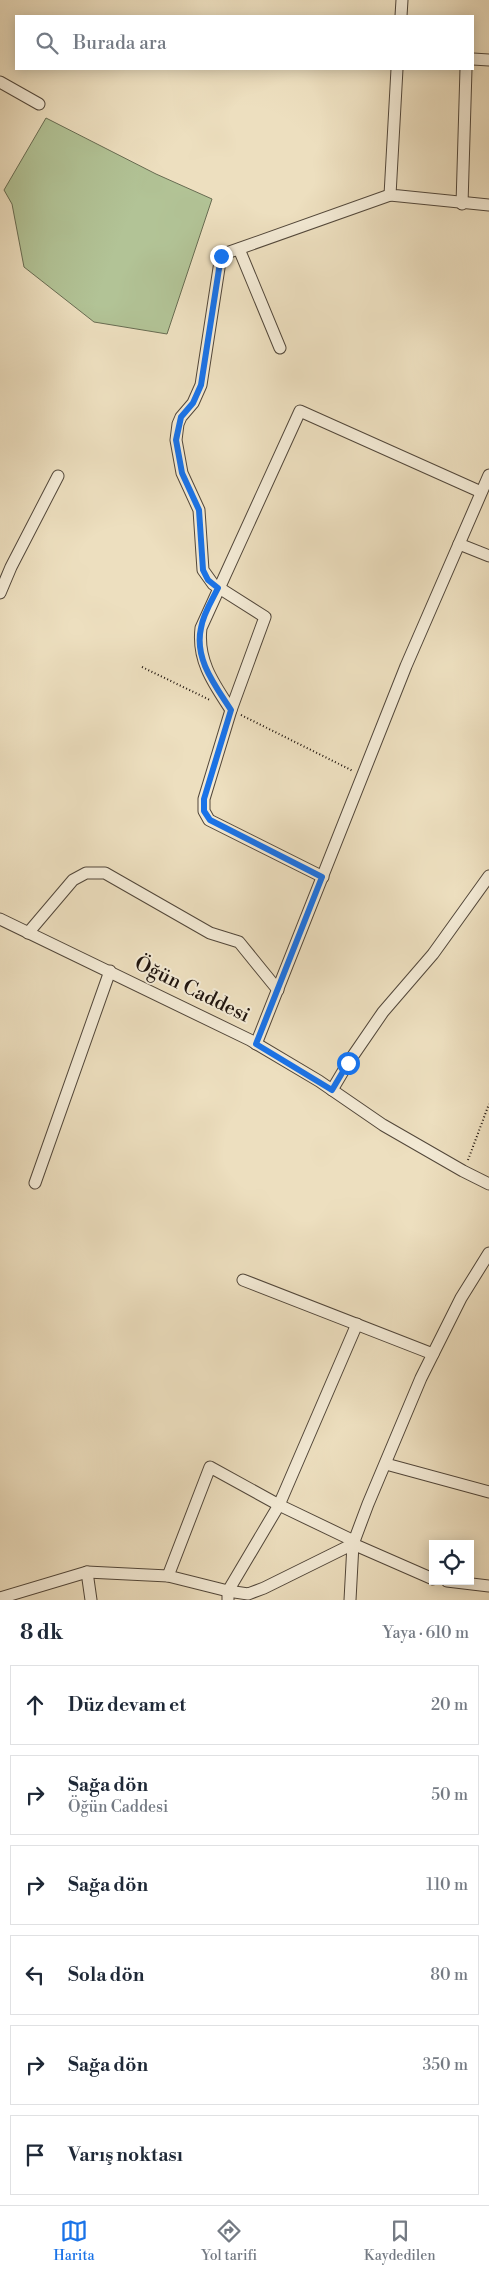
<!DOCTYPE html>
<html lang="tr">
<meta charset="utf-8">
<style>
body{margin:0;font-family:"Libre Bodoni",serif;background:#f2f2f3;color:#1f2937}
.controls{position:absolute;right:15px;bottom:15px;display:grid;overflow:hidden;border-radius:0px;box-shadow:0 2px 12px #0003}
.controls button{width:45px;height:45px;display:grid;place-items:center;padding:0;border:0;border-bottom:1px solid #e0e1e3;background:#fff;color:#1f2937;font:25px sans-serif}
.stop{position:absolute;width:15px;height:15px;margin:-11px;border:4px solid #1a73e8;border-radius:50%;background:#fff}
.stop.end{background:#1a73e8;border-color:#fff;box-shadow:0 1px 5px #0008}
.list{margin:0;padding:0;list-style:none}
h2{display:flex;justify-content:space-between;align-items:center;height:65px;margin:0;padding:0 20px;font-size:21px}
h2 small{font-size:16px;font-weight:400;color:#747a83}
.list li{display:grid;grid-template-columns:32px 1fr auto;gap:15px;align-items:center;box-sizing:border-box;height:80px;margin:0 10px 10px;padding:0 10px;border:1px solid #e0e1e3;border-radius:0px}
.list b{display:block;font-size:19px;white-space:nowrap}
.list p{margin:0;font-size:16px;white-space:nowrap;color:#747a83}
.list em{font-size:16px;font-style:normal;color:#747a83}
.icon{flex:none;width:28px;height:28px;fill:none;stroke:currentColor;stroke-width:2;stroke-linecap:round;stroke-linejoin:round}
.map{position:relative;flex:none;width:489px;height:1600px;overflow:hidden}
.search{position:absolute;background:#fff;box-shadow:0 2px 12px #0003;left:15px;right:15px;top:15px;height:55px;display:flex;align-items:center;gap:12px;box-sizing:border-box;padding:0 18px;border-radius:0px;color:#747a83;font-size:19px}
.sheet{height:605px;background:#fff}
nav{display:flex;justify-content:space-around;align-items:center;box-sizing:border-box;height:70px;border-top:1px solid #e0e1e3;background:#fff;font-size:14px;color:#747a83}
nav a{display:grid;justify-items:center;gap:2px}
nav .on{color:#1a73e8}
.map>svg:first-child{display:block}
</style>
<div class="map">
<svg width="489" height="1600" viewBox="0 0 489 1600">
<rect width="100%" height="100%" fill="#eddfbf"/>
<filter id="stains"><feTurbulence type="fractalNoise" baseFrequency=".004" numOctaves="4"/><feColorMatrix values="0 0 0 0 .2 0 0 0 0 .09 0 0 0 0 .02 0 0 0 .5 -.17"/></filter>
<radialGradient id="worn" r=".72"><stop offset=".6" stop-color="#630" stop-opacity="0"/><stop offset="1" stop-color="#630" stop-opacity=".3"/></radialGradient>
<path fill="#b2c396" stroke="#686c52" d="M46,118L156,174L212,199L167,334L94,322L24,267L12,204L4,190Z"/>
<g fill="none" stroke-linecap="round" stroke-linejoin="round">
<defs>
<g id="minor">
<path d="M401,16L402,0"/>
<path d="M473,59L489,60"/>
<path d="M397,69L390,195L489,205"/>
<path d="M0,82L39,104"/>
<path d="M462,204L466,69"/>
<path d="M239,249L280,348"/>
<path d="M459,544L489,556"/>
<path d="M0,593L11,567L58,476"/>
<path d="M231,710C214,684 197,661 201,628L300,411L481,492"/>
<path d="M323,877L209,820L204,811V799L231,710L265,617L213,584L203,570L199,510L182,473L176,440L178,424L181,417L193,403L201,385L221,255L390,195"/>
<path d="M0,919L250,1040L319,1081L383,1125L463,1171L489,1184"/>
<path d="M28,933L73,880L86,873H105L210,933L239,942L278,990"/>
<path d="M256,1044L406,666L489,475"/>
<path d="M332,1090L348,1063L383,1012L433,954L489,876"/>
<path d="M35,1183L110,971"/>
<path d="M243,1280L433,1354"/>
<path d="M386,1464L489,1492"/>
<path d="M87,1572L91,1600"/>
<path d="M168,1576L210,1467L279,1505L354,1541"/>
<path d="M447,1581L489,1586"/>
<path d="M0,1598L87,1572L168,1576L228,1591L248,1594L264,1588L353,1544L433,1579"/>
<path d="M228,1600V1591L279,1505L357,1324"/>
<path d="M350,1600L353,1544L368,1504L421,1378L461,1298L489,1253"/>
</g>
</defs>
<use href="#minor" stroke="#52473a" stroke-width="13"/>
<g stroke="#1f140e" stroke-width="2" stroke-dasharray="1 2.5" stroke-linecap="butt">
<path d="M142,667L210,700"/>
<path d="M241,715L353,771"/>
<path d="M468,1160L489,1104"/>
</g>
<use href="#minor" stroke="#f3ead5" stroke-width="11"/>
</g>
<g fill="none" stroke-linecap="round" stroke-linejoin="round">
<path stroke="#1a73e8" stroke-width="6" d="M221,256L201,385L193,403L181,417L176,440L182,473L199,510L203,570L208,580L218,588C212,600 203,614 201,628C194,659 215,685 231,710L204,799V811L210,820L322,877L256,1044L332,1090L348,1063"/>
</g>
<g text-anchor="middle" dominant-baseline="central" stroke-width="4" stroke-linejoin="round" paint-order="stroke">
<g font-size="20" fill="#1f140e" stroke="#f3ead5">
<text transform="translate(192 990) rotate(26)">Öğün Caddesi</text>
</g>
</g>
<rect width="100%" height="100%" filter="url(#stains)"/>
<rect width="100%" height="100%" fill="url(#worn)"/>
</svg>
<div class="controls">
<button><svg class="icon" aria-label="locate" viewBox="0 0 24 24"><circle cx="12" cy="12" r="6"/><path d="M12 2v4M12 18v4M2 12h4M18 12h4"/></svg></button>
</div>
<div class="stop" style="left:348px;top:1063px"></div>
<div class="stop end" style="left:221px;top:256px"></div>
<div class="search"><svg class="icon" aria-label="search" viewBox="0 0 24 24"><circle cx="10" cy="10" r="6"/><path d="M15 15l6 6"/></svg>Burada ara</div>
</div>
<section class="sheet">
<h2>8 dk<small>Yaya · 610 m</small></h2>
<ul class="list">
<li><svg class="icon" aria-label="ahead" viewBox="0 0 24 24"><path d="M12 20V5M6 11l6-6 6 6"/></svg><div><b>Düz devam et</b></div><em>20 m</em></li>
<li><svg class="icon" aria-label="right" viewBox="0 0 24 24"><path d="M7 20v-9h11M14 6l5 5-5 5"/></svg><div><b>Sağa dön</b><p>Öğün Caddesi</p></div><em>50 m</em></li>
<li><svg class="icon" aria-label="right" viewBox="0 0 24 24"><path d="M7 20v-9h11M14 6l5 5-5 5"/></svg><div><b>Sağa dön</b></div><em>110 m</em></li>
<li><svg class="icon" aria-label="left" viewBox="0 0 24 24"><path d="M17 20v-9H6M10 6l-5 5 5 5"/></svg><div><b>Sola dön</b></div><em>80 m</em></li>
<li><svg class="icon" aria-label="right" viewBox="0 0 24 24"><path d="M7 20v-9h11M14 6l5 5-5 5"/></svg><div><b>Sağa dön</b></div><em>350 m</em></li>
<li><svg class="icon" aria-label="arrive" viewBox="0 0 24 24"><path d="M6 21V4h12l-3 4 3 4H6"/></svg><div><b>Varış noktası</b></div></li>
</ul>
</section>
<nav>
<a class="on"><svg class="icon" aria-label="map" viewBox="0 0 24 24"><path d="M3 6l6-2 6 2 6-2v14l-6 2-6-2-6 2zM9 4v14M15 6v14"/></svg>Harita</a>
<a><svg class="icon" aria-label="directions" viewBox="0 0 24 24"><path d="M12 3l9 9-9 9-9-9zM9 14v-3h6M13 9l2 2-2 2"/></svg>Yol tarifi</a>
<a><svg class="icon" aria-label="saved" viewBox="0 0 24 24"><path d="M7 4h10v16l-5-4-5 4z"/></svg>Kaydedilen</a>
</nav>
